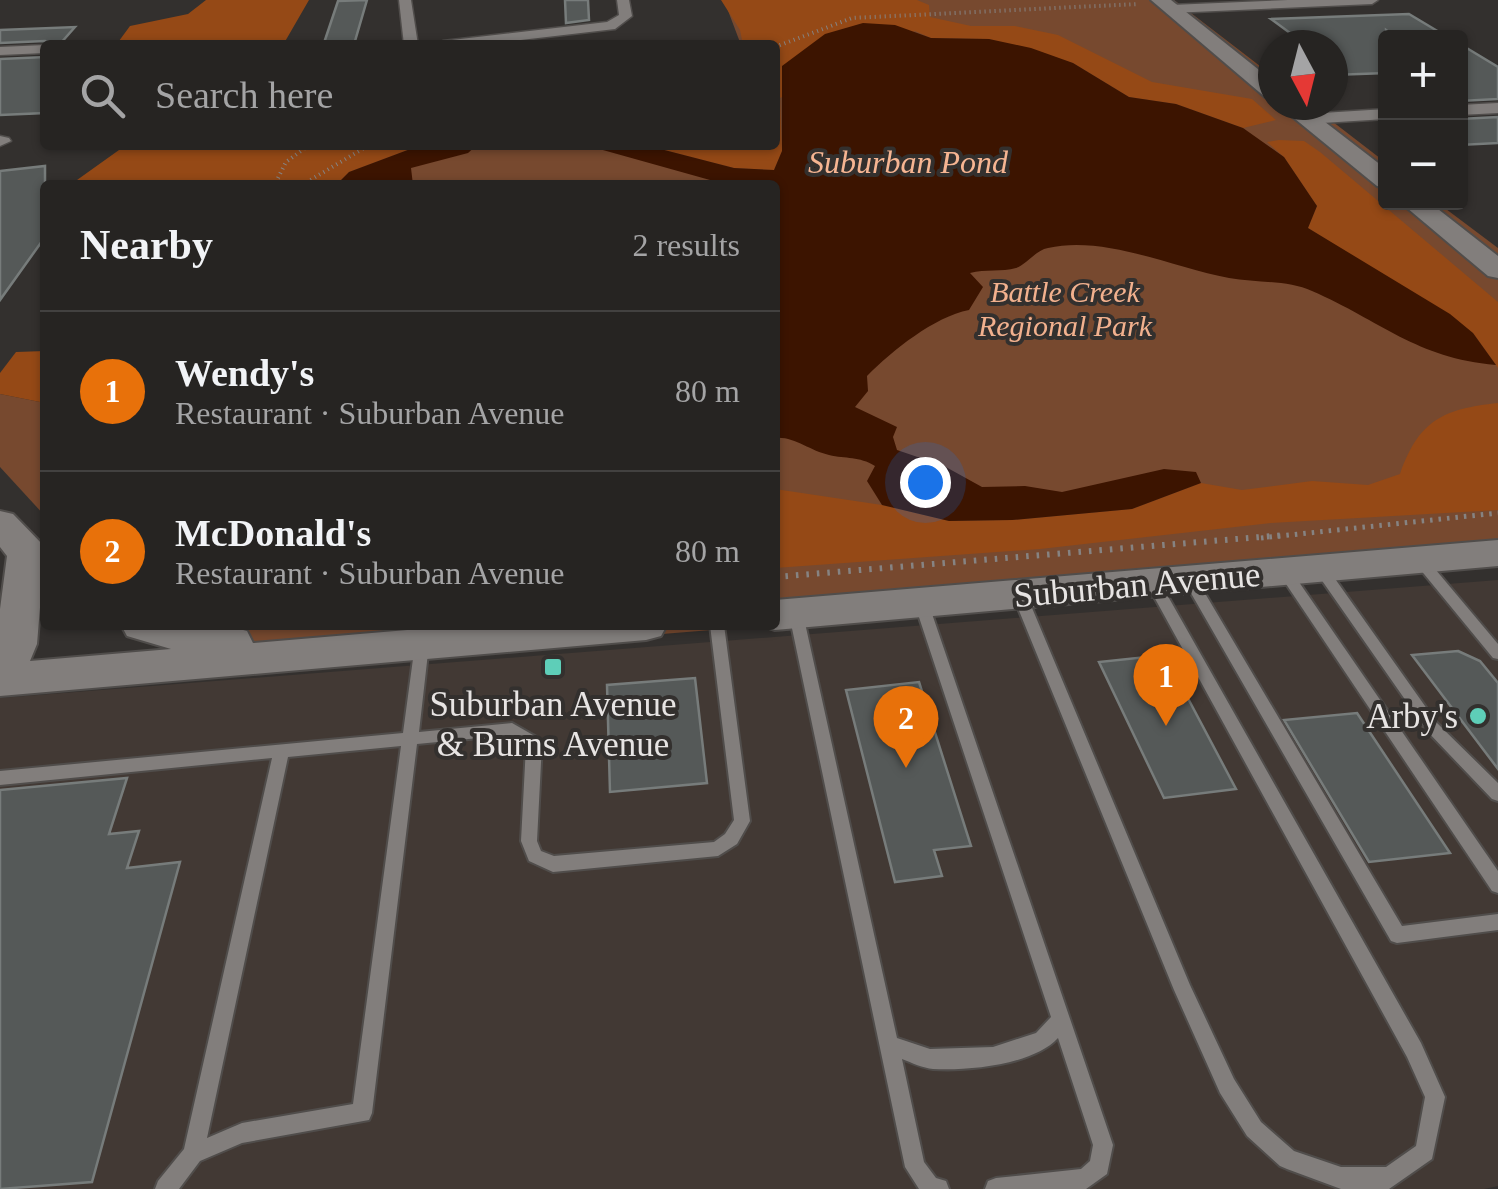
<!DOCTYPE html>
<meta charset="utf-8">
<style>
body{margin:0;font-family:Georgia,serif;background:#32302f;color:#f1f3f6}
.controls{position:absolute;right:30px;top:30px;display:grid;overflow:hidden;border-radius:10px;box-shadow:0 2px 8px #0004}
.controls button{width:90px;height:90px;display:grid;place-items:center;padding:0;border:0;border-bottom:2px solid #424140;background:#262422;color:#f1f3f6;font:50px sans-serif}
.compass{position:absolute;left:1258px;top:30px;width:90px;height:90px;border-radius:50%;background:#262422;box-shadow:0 2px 8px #0004;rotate:173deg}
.you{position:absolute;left:925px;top:482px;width:35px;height:35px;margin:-25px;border:8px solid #fff;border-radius:50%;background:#1a73e8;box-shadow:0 0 0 15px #1a73e833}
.badge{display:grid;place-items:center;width:65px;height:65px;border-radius:50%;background:#5eceb8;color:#fff;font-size:32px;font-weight:700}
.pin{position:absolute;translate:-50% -82px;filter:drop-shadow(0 2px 5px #0008)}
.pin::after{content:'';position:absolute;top:52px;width:35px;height:30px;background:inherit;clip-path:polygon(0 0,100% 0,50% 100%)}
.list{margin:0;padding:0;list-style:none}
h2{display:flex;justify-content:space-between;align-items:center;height:130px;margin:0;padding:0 40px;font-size:42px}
h2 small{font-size:32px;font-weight:400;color:#a4a4a5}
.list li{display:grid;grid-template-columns:65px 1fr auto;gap:30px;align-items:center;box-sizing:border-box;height:160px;padding:0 40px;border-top:2px solid #424140}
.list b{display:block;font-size:38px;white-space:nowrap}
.list p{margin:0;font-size:32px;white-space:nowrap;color:#a4a4a5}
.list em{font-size:32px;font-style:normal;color:#a4a4a5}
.icon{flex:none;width:55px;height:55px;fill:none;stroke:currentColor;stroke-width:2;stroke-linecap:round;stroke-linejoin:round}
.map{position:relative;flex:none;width:1498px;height:1189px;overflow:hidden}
.search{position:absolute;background:#262422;box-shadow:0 2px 8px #0004;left:40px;top:40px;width:740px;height:110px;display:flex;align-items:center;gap:25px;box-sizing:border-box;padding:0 35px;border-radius:10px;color:#a4a4a5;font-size:38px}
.panel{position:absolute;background:#262422;box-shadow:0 2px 8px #0004;left:40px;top:180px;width:740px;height:450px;border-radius:10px}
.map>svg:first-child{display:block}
</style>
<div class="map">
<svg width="1498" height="1189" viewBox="0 0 1498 1189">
<rect width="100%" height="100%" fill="#33302e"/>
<path fill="#423934" d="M1498,580V1186L1484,1189H0V698Z"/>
<g fill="#77492f">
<path d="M724,0H1174L1273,76V105H1311L1385,162L1386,202L1438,203L1498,248V567L775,625V185H134L247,145H775V45H741Z"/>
<path d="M0,394L45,403V516L0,467Z"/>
<path d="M184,625H772L230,669Z"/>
</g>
<g fill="#954916">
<path d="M206,0H309L283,45H116L130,26L188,14Z"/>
<path d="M721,0H917L929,5L930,17L971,26H1015L1058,35L1152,82L1252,99L1276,120L1243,128L1176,104L1129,97L1073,63L989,39L931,38L915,31L780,98L782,151L774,170L734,168L645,145H775V45H743L740,30Z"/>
<path d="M1279,140L1304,141L1320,152L1498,302V368L1473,333L1308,228L1317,206L1284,157L1267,142Z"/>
<path d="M126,145H421L349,172L336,185H70Z"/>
<path d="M45,351V403L0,394V373L16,352Z"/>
<path d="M1498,403V510L1271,523L1040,549L775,568V489L882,505L949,521L1012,520L1132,509L1201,483L1242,490L1312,481L1368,485L1400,474C1419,420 1443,409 1498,403Z"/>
</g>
<g fill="#3c1400">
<path d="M863,23L895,25L931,38L989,39L1031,48L1073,63L1129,97L1176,104L1243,128L1284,157L1317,206L1308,228L1450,314L1473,333L1496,365C1416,358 1381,321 1312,291C1288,280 1256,283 1229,278C1174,268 1105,235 1048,248C1036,250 1027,264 1016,268C1002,272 985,269 970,273L983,287L969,310C934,317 893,350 867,376L868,391L855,407L897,427L893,437L897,450L944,466L982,487L1025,486L1062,492L1164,469L1196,472L1201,483L1132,509L1012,520L949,521L882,505L867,481L875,466C859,456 846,459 829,455C810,451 794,436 775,438V185L710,180L585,145H645L734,168L774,170L782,151V66L825,34Z"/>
<path d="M421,145H477L468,153L411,168L413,185H336L349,172Z"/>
</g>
<g fill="#555958" stroke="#777c7b" stroke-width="2.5">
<path d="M367,0L355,41L324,43L338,1Z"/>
<path d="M565,0H588L589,20L566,23Z"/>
<path d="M1409,14L1449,38H1397L1386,30V73L1333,75V45L1305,44L1271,19Z"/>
<path d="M75,27L59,45L45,41L0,43V30Z"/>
<path d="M1460,44L1498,67V99L1460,101Z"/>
<path d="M45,57V113L0,115V59Z"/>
<path d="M1498,117V143L1460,145V119Z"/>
<path d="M45,166V237L0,300V171Z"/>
<path d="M1458,651L1480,661L1498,683V769L1412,655Z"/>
<path d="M1165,655L1236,789L1164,798L1099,662Z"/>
<path d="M695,678L707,783L610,792L607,685Z"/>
<path d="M919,682L971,846L934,850L942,876L895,882L846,690Z"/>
<path d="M1357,713L1450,853L1369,862L1284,720Z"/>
<path d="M127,778L109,834L139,831L127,868L180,862L92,1182L0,1189V790Z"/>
</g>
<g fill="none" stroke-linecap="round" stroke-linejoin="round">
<defs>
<g id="lane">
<path d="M1420,555L1425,557L1498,644V659L1493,658L1415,563L1413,560L1415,557Z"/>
<path d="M1321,564L1326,566L1437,723L1498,783V801L1492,799L1427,731L1316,572L1314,569Z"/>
<path d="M1285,567L1290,569L1498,871V893L1492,891L1280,575L1278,572L1280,569Z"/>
<path d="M1191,576L1196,578L1402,926L1498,914V930L1397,943L1391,941L1184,581Z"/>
<path d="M1154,579L1161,584L1421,1043L1445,1097L1432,1159L1389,1189H1341L1287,1169L1280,1166L1247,1136L1220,1093L1174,990L1013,596L1020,591L1027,596L1190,985L1234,1079L1261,1122L1294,1151L1341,1167H1386L1416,1146L1425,1097L1407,1057L1147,584Z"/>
<path d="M921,597L928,602L1113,1145L1107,1174L1086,1189H985L988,1181L996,1178L1081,1169L1090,1161L1093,1145L1058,1038C1033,1065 968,1071 933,1069C923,1068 912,1063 902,1059L924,1162L936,1178L946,1181L949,1189H919L905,1167L789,614L791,610L796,609L803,614L897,1038L930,1049L993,1047L1036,1033L1051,1017L914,602Z"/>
<path d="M710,625H724L750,821L737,844L718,856L553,872L529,861L521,841L526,746L510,735L417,744L372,1113L369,1120L242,1143L200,1161L179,1189H155L158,1181L184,1149L272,758L0,785V771L403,733L415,644L417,640H427L429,644L419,732L512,723L540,739L542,743L537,841L541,851L554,856L714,842L725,834L734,820ZM401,746L353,1104L242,1123L207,1138L288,757Z"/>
</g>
<g id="street">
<path d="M399,0H411L418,45H404Z"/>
<path d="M617,0H629L632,16L615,29L479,45H436L443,41L607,22L619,15Z"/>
<path d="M1288,0H1378L1372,4L1171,13L1165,9L1171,5Z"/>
<path d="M45,45V53L0,55V47Z"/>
<path d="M1498,103V113L1460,115V105Z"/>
<path d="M1386,109V119L1306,124L1298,119L1306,114Z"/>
<path d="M0,136L9,138L11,141L0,146Z"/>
</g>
<g id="secondary">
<path d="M1151,0H1171L1273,81V98L1265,97Z"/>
<path d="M1278,105H1303L1386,169V188L1377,186Z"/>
<path d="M1400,202H1429L1498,256V278L1488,276Z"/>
<path d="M0,511L13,514L45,547L37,644L30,661L171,649L127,636L121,625L232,627L247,631L253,643L466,625H667L661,636L646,640L0,696V609L7,556L0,547Z"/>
<path d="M1498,540V566L775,630L760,625H775V600Z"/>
</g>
</defs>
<use href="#lane" stroke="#504d4b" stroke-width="4"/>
<use href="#street" stroke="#504d4b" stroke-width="3"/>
<use href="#secondary" stroke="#504d4b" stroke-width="4"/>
<g stroke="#868382" stroke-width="4" stroke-dasharray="1 4" stroke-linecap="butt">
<path d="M775,47L852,18L1138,4"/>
<path d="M283,185L277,180L286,162L309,145"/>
<path d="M302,185L369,145"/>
</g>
<path stroke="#868382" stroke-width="5" stroke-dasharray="2.5 6" stroke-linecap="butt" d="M1261,538L1498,513"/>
<path stroke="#868382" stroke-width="6" stroke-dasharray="2.5 8" stroke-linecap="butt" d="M775,577L1285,535"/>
<use href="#lane" fill="#827e7c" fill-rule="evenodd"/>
<use href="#street" fill="#827e7c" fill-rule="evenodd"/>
<use href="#secondary" fill="#827e7c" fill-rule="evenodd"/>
</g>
<g fill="#5eceb8" stroke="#33302e" stroke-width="4">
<rect x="543" y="657" width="20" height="20" rx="5"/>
<circle cx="1478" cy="716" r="10"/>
</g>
<g text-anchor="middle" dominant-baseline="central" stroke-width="8" stroke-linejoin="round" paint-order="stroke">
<g font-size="30" font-style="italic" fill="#f2b18e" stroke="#33302e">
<text x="1065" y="291">Battle Creek<tspan x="1065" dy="34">Regional Park</tspan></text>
</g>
<g font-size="32" font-style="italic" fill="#f6b592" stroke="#33302e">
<text x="908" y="162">Suburban Pond</text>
</g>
<g font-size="35" fill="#e7e4e3" stroke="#33302e">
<text transform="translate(1137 585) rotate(-5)">Suburban Avenue</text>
</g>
<g font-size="35" fill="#e7e4e3" stroke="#33302e">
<text x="553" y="704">Suburban Avenue<tspan x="553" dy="40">&amp; Burns Avenue</tspan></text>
<text x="1458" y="716" text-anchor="end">Arby's</text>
</g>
</g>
</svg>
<div class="controls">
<button>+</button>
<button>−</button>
</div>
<svg class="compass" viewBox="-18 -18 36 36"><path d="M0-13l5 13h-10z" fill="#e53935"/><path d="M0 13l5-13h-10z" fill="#a4a4a5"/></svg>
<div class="you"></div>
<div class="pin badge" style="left:1166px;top:726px;background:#e8710a">1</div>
<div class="pin badge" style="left:906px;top:768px;background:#e8710a">2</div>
<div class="search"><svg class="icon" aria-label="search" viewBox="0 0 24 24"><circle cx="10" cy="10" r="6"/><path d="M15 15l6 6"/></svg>Search here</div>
<section class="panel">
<h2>Nearby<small>2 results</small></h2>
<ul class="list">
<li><span class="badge" style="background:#e8710a">1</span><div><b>Wendy's</b><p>Restaurant · Suburban Avenue</p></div><em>80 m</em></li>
<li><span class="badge" style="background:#e8710a">2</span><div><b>McDonald's</b><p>Restaurant · Suburban Avenue</p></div><em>80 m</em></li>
</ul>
</section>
</div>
